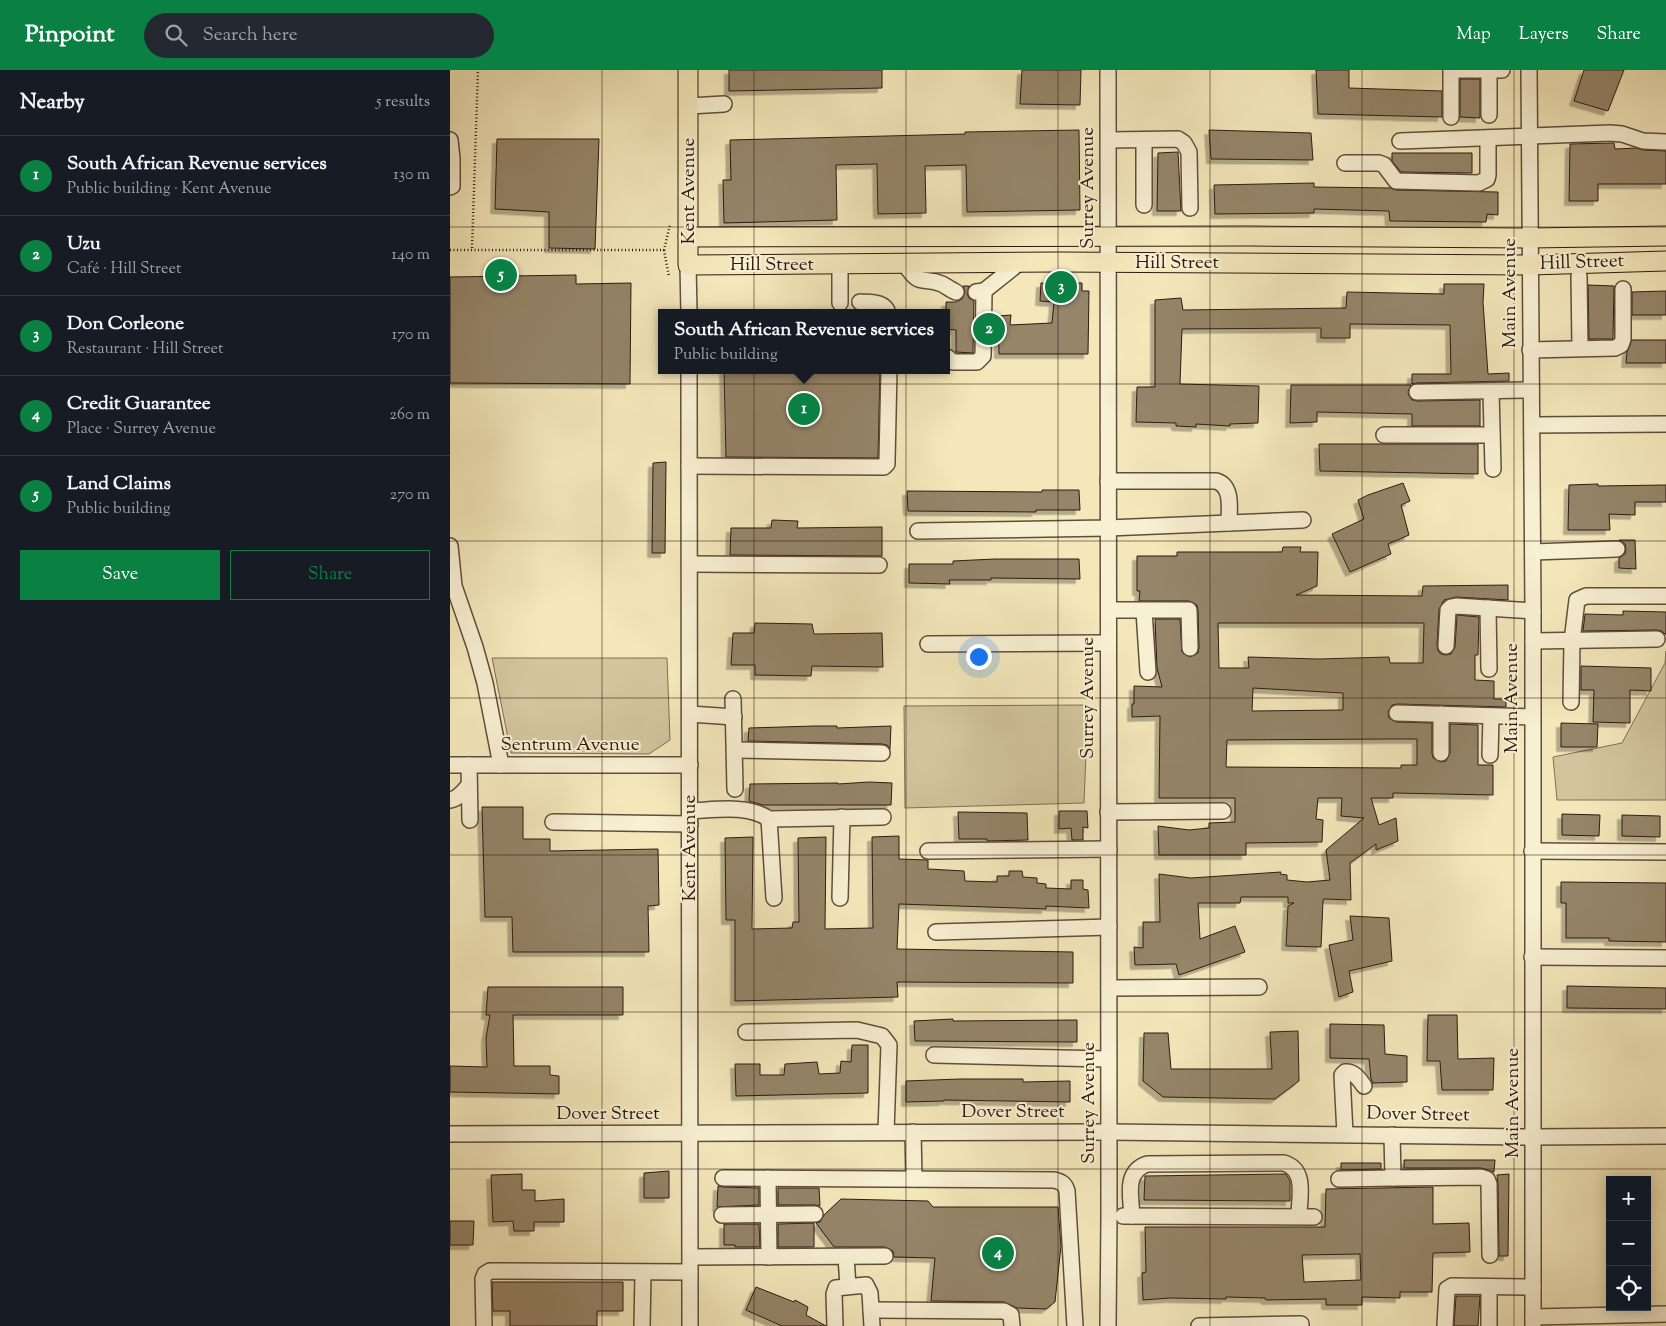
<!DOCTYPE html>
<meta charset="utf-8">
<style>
body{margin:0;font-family:"Sorts Mill Goudy",serif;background:#242831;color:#f1f3f6}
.controls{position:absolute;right:15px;bottom:15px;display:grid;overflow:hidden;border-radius:0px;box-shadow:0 2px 12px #0003}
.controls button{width:45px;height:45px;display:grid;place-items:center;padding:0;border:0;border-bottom:1px solid #363941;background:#171b24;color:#f1f3f6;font:25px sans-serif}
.you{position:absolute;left:528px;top:586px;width:18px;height:18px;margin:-12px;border:4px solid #fff;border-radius:50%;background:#1a73e8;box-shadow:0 0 0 8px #1a73e833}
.badge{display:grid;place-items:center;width:32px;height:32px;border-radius:50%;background:#0b8043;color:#fff;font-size:16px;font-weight:700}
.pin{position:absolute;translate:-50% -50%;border:2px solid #fff;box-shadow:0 1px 5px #0006}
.popup{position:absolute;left:208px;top:239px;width:292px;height:65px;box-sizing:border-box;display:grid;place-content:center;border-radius:0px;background:#171b24;filter:drop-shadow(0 1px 4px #0005);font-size:16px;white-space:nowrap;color:#9ea1a6}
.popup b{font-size:19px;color:#f1f3f6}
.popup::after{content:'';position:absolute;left:50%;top:100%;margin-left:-10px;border:10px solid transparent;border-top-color:#171b24}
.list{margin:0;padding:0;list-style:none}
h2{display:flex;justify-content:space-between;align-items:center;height:65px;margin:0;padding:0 20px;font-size:21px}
h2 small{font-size:16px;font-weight:400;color:#9ea1a6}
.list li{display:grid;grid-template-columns:32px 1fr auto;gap:15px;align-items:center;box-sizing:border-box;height:80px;padding:0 20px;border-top:1px solid #363941}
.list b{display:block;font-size:19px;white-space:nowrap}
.list p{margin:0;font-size:16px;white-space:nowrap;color:#9ea1a6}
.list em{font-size:16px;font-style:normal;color:#9ea1a6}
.actions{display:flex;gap:10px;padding:15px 20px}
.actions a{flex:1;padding:11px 0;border:1px solid #0b8043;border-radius:0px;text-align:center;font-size:18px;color:#0b8043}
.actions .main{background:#0b8043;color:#fff}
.icon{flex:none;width:28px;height:28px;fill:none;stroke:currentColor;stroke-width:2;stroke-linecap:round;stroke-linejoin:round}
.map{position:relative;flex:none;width:1216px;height:1256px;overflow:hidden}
header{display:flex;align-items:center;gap:30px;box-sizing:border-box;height:70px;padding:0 25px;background:#0b8043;color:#fff}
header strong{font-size:24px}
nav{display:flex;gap:28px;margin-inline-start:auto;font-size:18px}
.search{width:350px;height:45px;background:#242831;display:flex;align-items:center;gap:12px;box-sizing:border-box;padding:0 18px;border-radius:28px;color:#9ea1a6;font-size:19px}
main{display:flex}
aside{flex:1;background:#171b24}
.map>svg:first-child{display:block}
</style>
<header>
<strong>Pinpoint</strong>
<div class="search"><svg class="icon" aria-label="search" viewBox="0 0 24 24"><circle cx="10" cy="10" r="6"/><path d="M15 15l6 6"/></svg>Search here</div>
<nav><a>Map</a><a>Layers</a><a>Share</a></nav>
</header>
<main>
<aside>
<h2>Nearby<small>5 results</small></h2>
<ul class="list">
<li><span class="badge">1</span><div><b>South African Revenue services</b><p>Public building · Kent Avenue</p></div><em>130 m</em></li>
<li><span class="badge">2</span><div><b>Uzu</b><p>Café · Hill Street</p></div><em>140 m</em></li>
<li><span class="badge">3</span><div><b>Don Corleone</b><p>Restaurant · Hill Street</p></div><em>170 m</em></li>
<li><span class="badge">4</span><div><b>Credit Guarantee</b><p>Place · Surrey Avenue</p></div><em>260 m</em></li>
<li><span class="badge">5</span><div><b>Land Claims</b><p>Public building</p></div><em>270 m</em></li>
</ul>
<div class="actions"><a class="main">Save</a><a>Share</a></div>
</aside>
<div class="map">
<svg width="1216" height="1256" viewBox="0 0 1216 1256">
<defs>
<filter id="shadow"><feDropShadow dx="-4.5" dy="4.5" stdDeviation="0" flood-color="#0004"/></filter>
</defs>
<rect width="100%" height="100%" fill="#f4e8bb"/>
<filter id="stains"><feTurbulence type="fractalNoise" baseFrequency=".004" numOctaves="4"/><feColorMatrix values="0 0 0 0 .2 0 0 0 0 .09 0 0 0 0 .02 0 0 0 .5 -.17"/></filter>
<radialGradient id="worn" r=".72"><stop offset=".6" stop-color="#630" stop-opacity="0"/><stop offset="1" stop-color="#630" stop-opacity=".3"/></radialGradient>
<g fill="#d2c59e" stroke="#807058">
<path d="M1216,581V730H1107L1103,687L1172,673L1215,593Z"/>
<path d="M42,588H217L220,670L199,684L61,683Z"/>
<path d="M638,635L634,733L455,738L454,636Z"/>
</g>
<g fill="#958569" stroke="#2e1a11" fill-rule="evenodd" filter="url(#shadow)">
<path d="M279,0H432V18L279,21Z"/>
<path d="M572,0H631L630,35L570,34Z"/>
<path d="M866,0H899V18L992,21V47L868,44Z"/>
<path d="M1134,0H1174L1158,41L1124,31Z"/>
<path d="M1010,9H1030V48L1010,47Z"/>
<path d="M629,60L630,140L517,142L516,95L475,96L476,143L428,144L427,94L386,95L387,150L274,153L273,110H281L280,70L515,64V62Z"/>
<path d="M759,60L861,63L863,90L761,89Z"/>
<path d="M47,69H149L145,179L99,178V142L45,139Z"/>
<path d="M1164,73L1165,79L1186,78L1193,80L1216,81V114H1148V131H1119L1120,74Z"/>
<path d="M728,82L731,141H707L708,83Z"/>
<path d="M942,83H1022V103L951,102L942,91Z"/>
<path d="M864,113V117L940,118L946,120L1048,122V145L1037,144L1036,152L940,151L939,141L864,139V143L765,144L764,115Z"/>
<path d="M126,205V214L181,213L180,314L0,313V207Z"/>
<path d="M591,213H632V221H639L638,284H549L548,246L561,245L560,255L602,253L604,232L590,231Z"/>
<path d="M994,214H1034L1033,232L1038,304L1059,303V311L967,313L962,314V304H1001L1000,255L900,254V268H871V258L732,259L730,314L809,316L808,353L780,354V356L746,354V357L726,356V353L686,352L687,317H705V230L731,228L733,240L896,238L897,222L994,224Z"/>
<path d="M1138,215L1164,216L1163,269H1139Z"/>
<path d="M513,216H519L517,224L519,228L524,231L523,283L506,282V260L496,259V232H506L512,229L515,222Z"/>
<path d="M1216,221V245H1182V222Z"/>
<path d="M1182,270H1216V293H1176L1177,282Z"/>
<path d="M274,300H430L428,388L276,387Z"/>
<path d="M841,315H961L958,322L959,326L962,330L967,331L1030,330V356H962V344L867,342V352L840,353Z"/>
<path d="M869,374H1028V404L870,401Z"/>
<path d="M216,392L215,483H202L203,393Z"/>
<path d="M953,413L960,431L951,435L959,465L938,474L941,484L900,502L882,464L914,449L908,430L918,425Z"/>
<path d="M1148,414V416L1216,415V432H1185V445L1159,444L1160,460H1118L1119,415Z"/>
<path d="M592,420H629L630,440H586V442L458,441L457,421L592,422Z"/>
<path d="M322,450L348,451L347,458L432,457V486L280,485L281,458H321Z"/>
<path d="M1169,470H1185L1186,499L1169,498V488L1175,484L1176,479L1175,474Z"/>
<path d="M833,477H851L850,482H868L867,516L846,525L972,526L973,516L1058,515V530L1006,527L994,530L989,539L987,575L988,581L991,584L996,585L1001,584L1005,577L1007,545L1029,547L1028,585H1025V610L1044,611V629H1056V637L947,634L942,635L938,642L939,648L946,652L982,653V683L983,688L991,692L996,691L1000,683V654L1028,655V695H1043V725L943,723V728H921L929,755L946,748L948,771L926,780V774L900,793L901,830L874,829L873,831L871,877L836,876L838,836L844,833H838V827H791L790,833H748L750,869L785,856L795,882L729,905L726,894L685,895L684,877L693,878V852H710L709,804L741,808L831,802L830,804L837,805V810L857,812L880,810L876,780L914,748L891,746L892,728H868L866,749L873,750L872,772L796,773V785H709L708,756L739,760L759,758V753L785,752V728H709L710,646L682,647V634H684V616L712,617L707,598L705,549H730L732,582L740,587L748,583L749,578L748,540L747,535L739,531H689L690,521H687V486H727V482H832ZM768,553H974L973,593H940L939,587L868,589L798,587L799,598H769ZM803,618L893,623V640L802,641ZM939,669H967V695H951V698L776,697L777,670Z"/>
<path d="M545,489H629L630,509L541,508V510H499L500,514L459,513V494H503V491Z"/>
<path d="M1173,541L1216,542V565L1212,561L1207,560L1133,561L1135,544L1173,545Z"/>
<path d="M305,553L362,554L364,564L432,563L433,597L362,596L361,606L305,605V595H281L283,563H304Z"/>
<path d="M1131,596L1201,598V621L1180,620V653L1143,652L1144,620H1131Z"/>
<path d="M1111,653L1148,654L1147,677H1111Z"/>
<path d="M364,656H387V658L441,656L440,679L437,675L432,674L298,671L299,658Z"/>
<path d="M419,712L442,713L441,735H313L299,731L300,714L388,713V714Z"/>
<path d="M32,737H73V769H100V781L208,779L209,835L198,836L199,882H63L62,847H35Z"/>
<path d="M609,741H637L638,758L633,757V770H622L621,758L609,759Z"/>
<path d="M508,742L577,743L578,770L537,771V769H509Z"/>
<path d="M1112,744L1150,745L1149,766L1112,765Z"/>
<path d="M1172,745L1210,746V767L1172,766Z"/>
<path d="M449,766V789L478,790V799L514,801L515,811L547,812V806H559V801H572L573,807L587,808V813L596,814V818L621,819V810H633V819L638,820L639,838L596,836V839L449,834L447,879L623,882V913L447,912L448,927L285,931V850H276L275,768L303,767L302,859L342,858L343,852H349L348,768L376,767L375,859L423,858L422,767Z"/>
<path d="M1111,812L1216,813V872L1159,871V868H1116V833H1111Z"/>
<path d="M900,846L939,848L942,891L899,901L903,922L889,927L879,875L903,870Z"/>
<path d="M1117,916L1216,918V939L1117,938Z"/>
<path d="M38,917H173V945H63L64,996H100V1005L109,1006V1024L0,1022V996L37,997L36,968L40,945H36Z"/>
<path d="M978,945H1007L1008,989L1044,988L1043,1020H992L990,991H977Z"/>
<path d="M503,949V951L627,950V972L465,971L464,951Z"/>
<path d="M880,954L934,955L935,984L957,986V1012L923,1013L921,1009L919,989L880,988Z"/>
<path d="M848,961L849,1011L825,1029L713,1027L693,1011L694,963H718L721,999H822L820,962Z"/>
<path d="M402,975H418V1023L286,1026L285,994H310V1005H334L335,994L367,992L369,1004L390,1003L391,991L401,992Z"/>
<path d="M510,1009H573V1012L620,1011V1032L494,1030V1031L456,1032V1011Z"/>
<path d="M954,1090H1045L1044,1102L1031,1098H954Z"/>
<path d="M891,1093H931V1099L891,1100Z"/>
<path d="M219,1101V1128H194V1103Z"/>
<path d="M72,1104V1120H85V1131L114,1129V1152H84V1161H64L63,1151L43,1152L41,1105Z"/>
<path d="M836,1104L840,1111V1131L694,1130L695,1106Z"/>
<path d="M1059,1104L1058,1186H1049L1048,1114L1047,1105Z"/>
<path d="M268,1116L273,1117L309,1118V1135L267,1137Z"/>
<path d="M983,1117V1154L1019,1153L1020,1182L983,1183L982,1222H950V1228L912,1227V1235H876V1229L816,1230L815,1228L776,1227V1229L720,1228L693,1230L692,1203L696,1202L695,1157H875L876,1119ZM910,1184L911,1210L854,1212L852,1185Z"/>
<path d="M328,1118H369L370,1136L365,1135H328Z"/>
<path d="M391,1129L478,1131L483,1137H608L611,1176L605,1232L596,1239L567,1238L554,1232L481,1231L485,1188L444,1187L443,1181L435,1177H384L366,1153L370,1152L374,1145Z"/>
<path d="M0,1151H24L23,1175H0Z"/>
<path d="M364,1153V1177H328V1154Z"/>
<path d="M274,1154H309L310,1177H285V1175H274Z"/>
<path d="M42,1212H173V1241H147V1256H60V1241H43Z"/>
<path d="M306,1217L344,1232L345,1230L358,1237L356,1245L376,1256H332L296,1240Z"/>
<path d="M1006,1226H1030L1028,1256H1004Z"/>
</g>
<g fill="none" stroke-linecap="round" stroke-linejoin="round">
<defs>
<g id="minor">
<path d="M1001,0H1052"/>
<path d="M1079,0L1083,541V1256"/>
<path d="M239,36L274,34"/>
<path d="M1039,45V0"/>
<path d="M1001,47V0"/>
<path d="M0,70L2,89V116L0,117"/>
<path d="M659,70L728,69L734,73L739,82L740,138"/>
<path d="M694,70V135"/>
<path d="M950,71L1160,63L1172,64L1193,71L1216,72"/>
<path d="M895,93H929L934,95L946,111L1029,113L1037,109L1038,105V68"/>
<path d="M390,194V233"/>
<path d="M455,194C470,218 472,206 492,214C496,216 501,220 506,222"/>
<path d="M238,195L239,243"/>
<path d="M1129,206L1130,278"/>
<path d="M534,221L569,193"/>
<path d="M410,232C421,233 434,231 438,243"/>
<path d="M1080,280L1165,278L1171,275L1173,269V219"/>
<path d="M497,287L503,292H527L533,286L534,221L526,222"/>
<path d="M239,300L240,1256"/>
<path d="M1041,321L1043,399"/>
<path d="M967,322L1081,320"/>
<path d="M1082,355L1216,354"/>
<path d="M934,365H1042"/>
<path d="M239,396L434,397L437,394V391L439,300"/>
<path d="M658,411H766C783,416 779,438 779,453"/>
<path d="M468,461L658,458L853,450"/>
<path d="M0,476L4,516L25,577L35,613L51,695"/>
<path d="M1083,482L1167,479"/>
<path d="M240,494L429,495"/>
<path d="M1038,538L1039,599"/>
<path d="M659,540H739L740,578"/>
<path d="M694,541L698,602"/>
<path d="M1083,571L1207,569"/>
<path d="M478,574L658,573"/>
<path d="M996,576L998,540L1001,537L1006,536L1083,541"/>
<path d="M283,629L285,719"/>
<path d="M1121,632L1122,571L1127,530L1136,526H1216"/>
<path d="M947,643L1082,647"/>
<path d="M240,644L284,647"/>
<path d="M991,644V683"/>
<path d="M285,680L432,683"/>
<path d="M1040,685L1041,646"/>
<path d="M0,695H240"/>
<path d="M19,695L20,750"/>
<path d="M0,730C8,729 14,721 19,715"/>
<path d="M240,741C265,740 297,734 319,749L433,747"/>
<path d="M658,742L773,741"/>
<path d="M319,749L324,828"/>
<path d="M103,752L240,754"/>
<path d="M478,781L659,779"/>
<path d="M1082,781L1216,782"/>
<path d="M390,828L392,747"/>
<path d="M486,862L659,857"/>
<path d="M1082,887L1216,888"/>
<path d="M659,918L809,917"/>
<path d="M296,962L407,960L432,966L439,975L436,1062"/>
<path d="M484,985L658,989"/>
<path d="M463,1062L464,1109"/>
<path d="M0,1064L659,1062L1083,1067L1216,1066"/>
<path d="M895,1064L892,1005L895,1002C904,1001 909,1009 914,1016"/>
<path d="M942,1065L943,1108L1031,1107L1037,1109L1039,1114L1040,1185"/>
<path d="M273,1108L604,1110C612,1112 615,1114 617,1121L625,1256"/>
<path d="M318,1108L319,1187"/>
<path d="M889,1109L943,1108"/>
<path d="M272,1145L365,1144"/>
<path d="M673,1146L864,1147"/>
<path d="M682,1146C681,1126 674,1102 697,1094L834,1093C857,1100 849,1127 849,1146"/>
<path d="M241,1187L435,1186"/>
<path d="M396,1187L398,1216"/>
<path d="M1039,1217V1256"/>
<path d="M421,1240L554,1241L561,1245L562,1256"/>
<path d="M1083,1247L1216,1244"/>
<path d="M995,1255L997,1219L1002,1216L1083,1217"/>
<path d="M34,1256L33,1209L35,1204L40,1201L240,1202"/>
<path d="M192,1256L193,1203"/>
<path d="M385,1256L384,1224L386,1218L416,1215L420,1223L422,1256"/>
<path d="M658,1256L659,1146L658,0"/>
<path d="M749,1256L851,1254"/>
</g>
<g id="major">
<path d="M238,0V195L608,192L1080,195L1216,191"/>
<path d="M238,167L800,166L1080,168L1216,166"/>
</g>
</defs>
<use href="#minor" stroke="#604e3c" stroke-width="18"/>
<use href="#major" stroke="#2e1a11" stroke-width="21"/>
<g stroke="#2e1a11" stroke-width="2.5" stroke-dasharray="1 2.5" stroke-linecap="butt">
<path d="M22,178L28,0"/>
<path d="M0,180H214L220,155"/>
<path d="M214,180L219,207"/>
</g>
<use href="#minor" stroke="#f8f0d3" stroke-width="15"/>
<use href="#major" stroke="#f4e8bb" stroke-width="19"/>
</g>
<path fill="none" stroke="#2e1a11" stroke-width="1" stroke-opacity="0.55" d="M152,0V1256M304,0V1256M456,0V1256M608,0V1256M760,0V1256M912,0V1256M1064,0V1256M0,157H1216M0,314H1216M0,471H1216M0,628H1216M0,785H1216M0,942H1216M0,1099H1216"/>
<g text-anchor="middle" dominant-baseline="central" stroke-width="4" stroke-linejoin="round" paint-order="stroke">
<g font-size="19" fill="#2e1a11" stroke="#f8f0d3">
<text transform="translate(638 118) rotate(-90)">Surrey Avenue</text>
<text transform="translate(239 121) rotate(-90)">Kent Avenue</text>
<text x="727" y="193">Hill Street</text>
<text transform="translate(1132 193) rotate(-2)">Hill Street</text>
<text x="322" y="195">Hill Street</text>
<text transform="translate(1060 223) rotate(-90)">Main Avenue</text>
<text transform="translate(638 628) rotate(-90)">Surrey Avenue</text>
<text transform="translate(1062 628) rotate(-90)">Main Avenue</text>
<text x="120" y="675">Sentrum Avenue</text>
<text transform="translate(240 778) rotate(-90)">Kent Avenue</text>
<text transform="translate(639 1033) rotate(-90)">Surrey Avenue</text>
<text transform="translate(1063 1033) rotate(-90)">Main Avenue</text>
<text x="563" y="1042">Dover Street</text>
<text x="158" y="1044">Dover Street</text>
<text transform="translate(968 1045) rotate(1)">Dover Street</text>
</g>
</g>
<rect width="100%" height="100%" filter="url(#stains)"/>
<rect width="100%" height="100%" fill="url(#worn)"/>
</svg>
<div class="controls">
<button>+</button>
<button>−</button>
<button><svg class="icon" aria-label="locate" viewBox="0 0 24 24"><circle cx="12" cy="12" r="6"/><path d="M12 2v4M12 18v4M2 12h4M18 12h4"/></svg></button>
</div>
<div class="you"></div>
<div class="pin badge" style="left:354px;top:339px">1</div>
<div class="popup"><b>South African Revenue services</b>Public building</div>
<div class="pin badge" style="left:539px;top:259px">2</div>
<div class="pin badge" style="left:611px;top:217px">3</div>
<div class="pin badge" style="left:548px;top:1183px">4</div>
<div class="pin badge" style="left:51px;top:205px">5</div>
</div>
</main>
